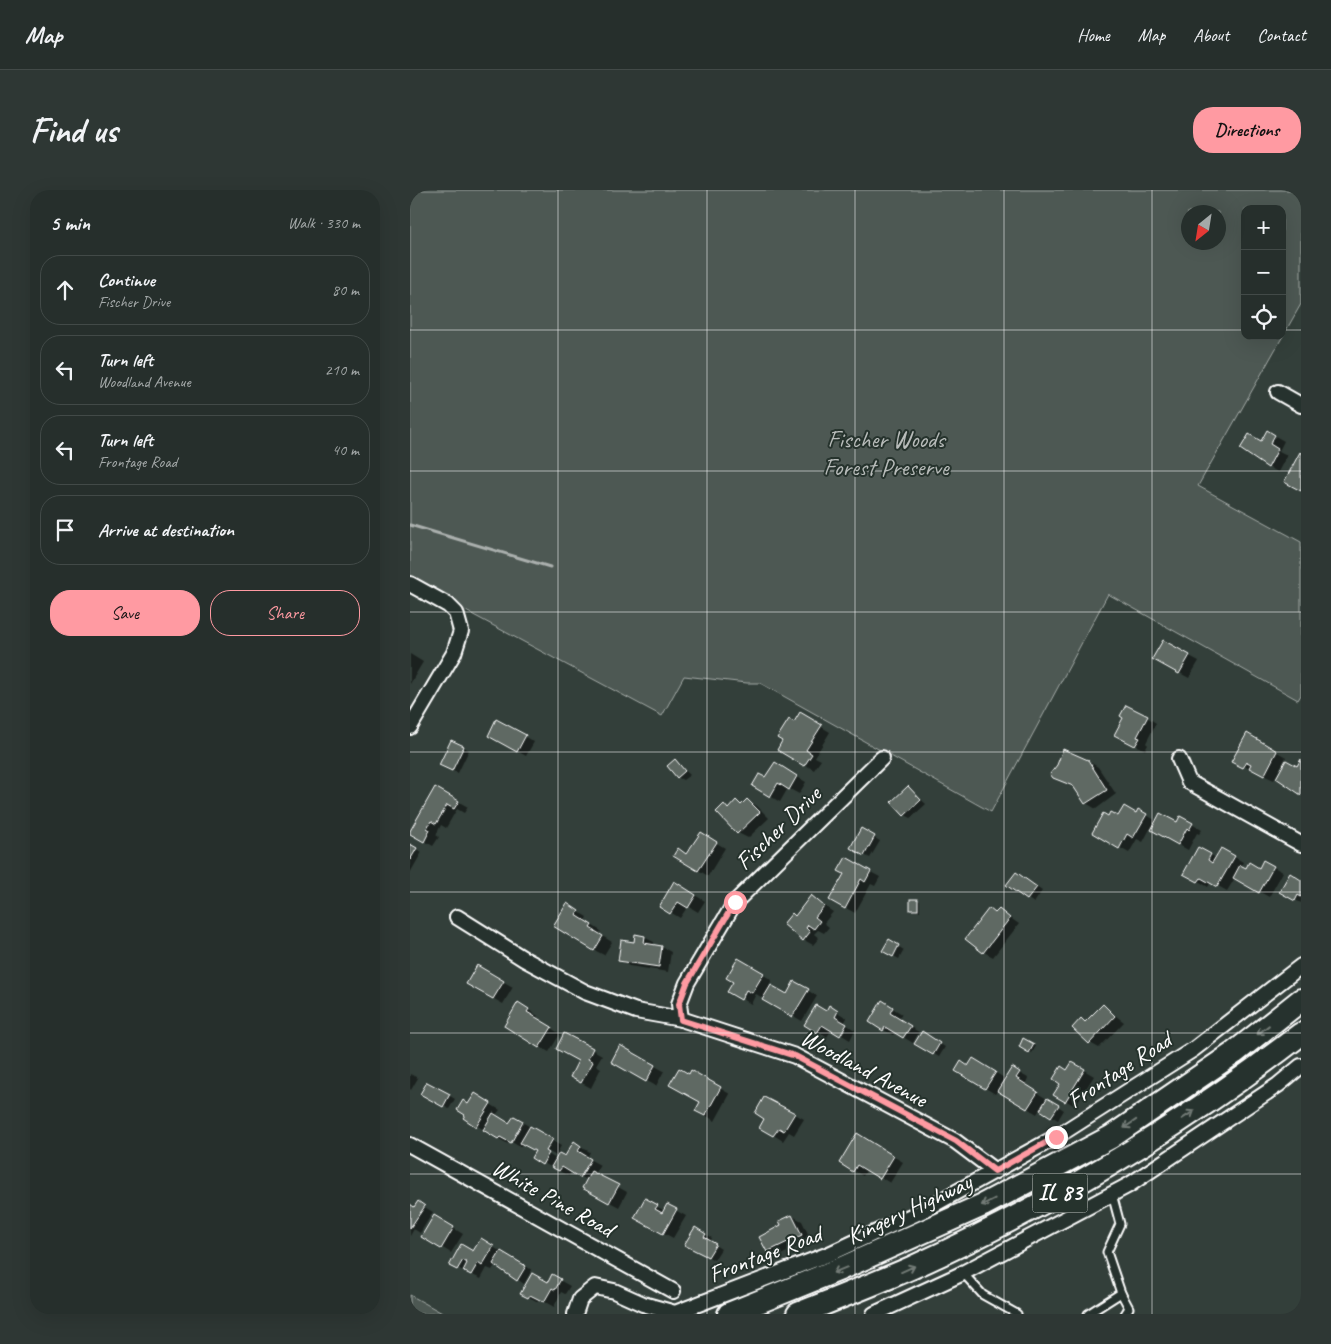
<!DOCTYPE html>
<meta charset="utf-8">
<style>
body{margin:0;font-family:Caveat,sans-serif;background:#2e3734;color:#f1f3f6}
.controls{position:absolute;right:15px;top:15px;display:grid;overflow:hidden;border-radius:10px;box-shadow:0 5px 20px #0002}
.controls button{width:45px;height:45px;display:grid;place-items:center;padding:0;border:0;border-bottom:1px solid #424a48;background:#262f2c;color:#f1f3f6;font:25px sans-serif}
.compass{position:absolute;left:771px;top:15px;width:45px;height:45px;border-radius:50%;background:#262f2c;box-shadow:0 5px 20px #0002;rotate:210deg}
.stop{position:absolute;width:15px;height:15px;margin:-11px;border:4px solid #ff9aa2;border-radius:50%;background:#fff}
.stop.end{background:#ff9aa2;border-color:#fff;box-shadow:0 1px 5px #0008}
.list{margin:0;padding:0;list-style:none}
h2{display:flex;justify-content:space-between;align-items:center;height:65px;margin:0;padding:0 20px;font-size:21px}
h2 small{font-size:16px;font-weight:400;color:#a4a9a9}
.list li{display:grid;grid-template-columns:32px 1fr auto;gap:15px;align-items:center;box-sizing:border-box;height:70px;margin:0 10px 10px;padding:0 10px;border:1px solid #424a48;border-radius:20px}
.list b{display:block;font-size:19px;white-space:nowrap}
.list p{margin:0;font-size:16px;white-space:nowrap;color:#a4a9a9}
.list em{font-size:16px;font-style:normal;color:#a4a9a9}
.actions{display:flex;gap:10px;padding:15px 20px}
.actions a{flex:1;padding:11px 0;border:1px solid #ff9aa2;border-radius:20px;text-align:center;font-size:18px;color:#ff9aa2}
.actions .main{background:#ff9aa2;color:#111}
.icon{flex:none;width:28px;height:28px;fill:none;stroke:currentColor;stroke-width:2;stroke-linecap:round;stroke-linejoin:round}
.map{position:relative;flex:none;width:891px;height:1124px;overflow:hidden;border-radius:20px}
header{display:flex;align-items:center;gap:30px;box-sizing:border-box;height:70px;padding:0 25px;background:#262f2c;border-bottom:1px solid #424a48}
header strong{font-size:24px}
nav{display:flex;gap:28px;margin-inline-start:auto;font-size:18px}
.intro{display:flex;align-items:center;justify-content:space-between;box-sizing:border-box;height:120px;padding:0 30px}
h1{margin:0;font-size:35px}
.button{padding:12px 22px;border-radius:20px;background:#ff9aa2;color:#111;font-size:18px;font-weight:700}
main{display:flex;gap:30px;padding:0 30px}
aside{flex:1;background:#262f2c;border-radius:20px;box-shadow:0 5px 20px #0002}
.map>svg:first-child{display:block}
</style>
<header>
<strong>Map</strong>
<nav><a>Home</a><a>Map</a><a>About</a><a>Contact</a></nav>
</header>
<div class="intro"><h1>Find us</h1><a class="button">Directions</a></div>
<main>
<aside>
<h2>5 min<small>Walk · 330 m</small></h2>
<ul class="list">
<li><svg class="icon" aria-label="ahead" viewBox="0 0 24 24"><path d="M12 20V5M6 11l6-6 6 6"/></svg><div><b>Continue</b><p>Fischer Drive</p></div><em>80 m</em></li>
<li><svg class="icon" aria-label="left" viewBox="0 0 24 24"><path d="M17 20v-9H6M10 6l-5 5 5 5"/></svg><div><b>Turn left</b><p>Woodland Avenue</p></div><em>210 m</em></li>
<li><svg class="icon" aria-label="left" viewBox="0 0 24 24"><path d="M17 20v-9H6M10 6l-5 5 5 5"/></svg><div><b>Turn left</b><p>Frontage Road</p></div><em>40 m</em></li>
<li><svg class="icon" aria-label="arrive" viewBox="0 0 24 24"><path d="M6 21V4h12l-3 4 3 4H6"/></svg><div><b>Arrive at destination</b></div></li>
</ul>
<div class="actions"><a class="main">Save</a><a>Share</a></div>
</aside>
<div class="map">
<svg width="891" height="1124" viewBox="0 0 891 1124">
<rect width="100%" height="100%" fill="#333f3a"/>
<filter id="ink" filterUnits="userSpaceOnUse"><feTurbulence type="fractalNoise" baseFrequency=".02" numOctaves="2"/><feDisplacementMap in="SourceGraphic" scale="10" xChannelSelector="R" yChannelSelector="G"/><feConvolveMatrix kernelMatrix="1 2 1 2 8 2 1 2 1" color-interpolation-filters="sRGB"/></filter>
<g filter="url(#ink)">
<g fill="#4d5853" stroke="#a6aca9" fill-rule="evenodd">
<path d="M0,0H891V114L788,296L891,352V505L888,510L698,404L581,622L350,493H337L274,486L252,526L0,391ZM835,19H872V146H835ZM778,22H808V52H778Z"/>
<path d="M0,1105L34,1124H0Z"/>
</g>
<g fill="#0007" fill-rule="evenodd">
<path d="M858,242L874,251L869,261L877,265L868,282L858,277L852,252Z"/>
<path d="M753,452L789,471L779,488L744,469Z"/>
<path d="M0,464L13,472L0,494Z"/>
<path d="M390,524L420,542L405,567L411,570L404,580L369,559Z"/>
<path d="M737,527L746,533L736,553L738,555L735,560L715,549Z"/>
<path d="M87,531L124,552L116,566L79,545Z"/>
<path d="M837,545L876,567L864,590L823,571Z"/>
<path d="M53,557L59,560L48,583L36,578Z"/>
<path d="M265,571L280,585L273,590L267,587Z"/>
<path d="M678,571L688,577L706,604L686,619L676,613L666,598L644,588Z"/>
<path d="M365,574L396,592L389,604L378,598L370,612L343,596L356,589Z"/>
<path d="M498,598L516,614L501,628L495,625Z"/>
<path d="M26,599L58,617L54,623L47,619L36,638L31,635L26,645L29,647L23,656L0,643Z"/>
<path d="M338,611L347,616L359,628L338,648L328,643L308,622L314,616L319,619L327,612L333,615Z"/>
<path d="M729,621L747,631L768,634L771,628L792,640L789,644L787,643L778,660L740,639L733,652L727,649L719,663L684,643L699,627L727,624Z"/>
<path d="M451,640L470,651L460,668L441,658Z"/>
<path d="M300,649L315,658L298,686L288,680L277,665Z"/>
<path d="M0,656L12,662L0,683Z"/>
<path d="M789,658L806,668L811,659L833,672L831,677L836,680L850,679L854,672L873,682L859,707L825,688L817,701L801,692L798,697L775,683Z"/>
<path d="M436,669L470,687L465,696L461,694L445,723L421,710L436,684Z"/>
<path d="M612,687L632,701L624,713L598,695Z"/>
<path d="M891,691V713L871,702Z"/>
<path d="M264,693L295,711L288,722L278,716L270,728L250,716Z"/>
<path d="M401,707L423,722L414,733L419,737L414,743L408,740L404,744L409,748L403,755L394,750L385,727Z"/>
<path d="M508,710L510,711V721H504L501,719Z"/>
<path d="M157,715L177,727L175,731L191,741L189,744L202,752L194,765L184,760Z"/>
<path d="M589,720L609,734L583,767L574,762Z"/>
<path d="M234,747L244,752L243,756L252,757L261,762L258,782L219,776L210,770Z"/>
<path d="M479,751L494,760L489,769L474,761Z"/>
<path d="M328,770L362,790L359,795L377,806L385,793L407,806L392,831L346,804L341,814L319,801L324,792Z"/>
<path d="M67,777L103,797L93,814L58,794Z"/>
<path d="M473,812L492,824L488,830L509,842L503,853L485,842L483,845L460,832Z"/>
<path d="M109,814L128,826L126,828L150,844L139,862L130,857Z"/>
<path d="M693,816L714,832L689,858L680,853Z"/>
<path d="M419,817L437,828L434,833L445,840L440,850L422,839L417,847L396,835L416,822Z"/>
<path d="M512,843L535,857L529,867L506,853Z"/>
<path d="M155,844L192,865L186,875L191,878L181,898L161,887L170,870Z"/>
<path d="M614,850L626,856L622,863L610,856Z"/>
<path d="M210,857L254,881L246,896L202,871Z"/>
<path d="M563,869L596,889L602,879L618,888L615,895L654,920L648,930L630,919L627,924L588,900L585,904L547,880L559,877Z"/>
<path d="M662,873L684,886L665,916L645,904Z"/>
<path d="M281,882L320,904L305,931L287,920L291,912L280,886Z"/>
<path d="M0,884L8,888L1,900L0,899Z"/>
<path d="M18,893L45,909L39,919L12,904Z"/>
<path d="M65,905L90,920L85,926L100,935L104,927L151,956L147,963L155,968L164,953L180,962L177,968L190,975L185,984L217,1002L209,1017L183,1003L177,990L161,981L159,986L123,968L127,961L113,953L110,957L100,951L98,954L54,928ZM134,959L148,967L146,969L133,961Z"/>
<path d="M385,924L394,929L384,945L379,942L373,951L351,937Z"/>
<path d="M447,945L493,972L480,993L457,979L453,986L431,973Z"/>
<path d="M235,1010L255,1021L258,1016L276,1026L263,1048L226,1028Z"/>
<path d="M8,1013L23,1022L10,1043L4,1039L0,1046V1016L5,1018Z"/>
<path d="M382,1026L392,1031L401,1050L367,1067L358,1062L373,1036Z"/>
<path d="M25,1027L53,1044L41,1063L13,1046Z"/>
<path d="M285,1039L302,1048L300,1052L311,1059L304,1070L275,1054Z"/>
<path d="M71,1050L122,1080L114,1094L86,1074L82,1080L77,1078L71,1089L41,1075L64,1063Z"/>
<path d="M142,1086L160,1096L155,1104L151,1102L144,1117L130,1109L128,1112L112,1103L138,1094Z"/>
</g>
<g fill="none" stroke-linecap="round" stroke-linejoin="round">
<path stroke="#abb0ae" stroke-width="3" d="M0,335L140,377"/>
</g>
<g fill="#5f6964" stroke="#fff">
<path d="M857,240L865,245L860,254L868,259L858,278L830,259L839,244L851,251Z"/>
<path d="M890,262L891,263V301L874,292Z"/>
<path d="M753,450L780,465L769,484L742,469Z"/>
<path d="M716,515L738,526L727,547L730,548L725,556L704,545L713,528L710,526Z"/>
<path d="M390,522L412,535L396,560L402,564L394,576L367,560L372,551L367,548L379,529L384,532Z"/>
<path d="M86,529L116,545L107,562L78,546Z"/>
<path d="M837,543L867,561L854,586L839,578L841,574L837,572L833,578L821,572Z"/>
<path d="M41,550L54,556L42,581L29,575Z"/>
<path d="M653,559L678,570L697,600L675,614L663,596L643,588L640,584L647,575Z"/>
<path d="M265,569L275,581L267,588L257,576Z"/>
<path d="M891,569V605L866,588L876,570L887,576Z"/>
<path d="M365,572L387,586L379,600L368,593L360,607L342,596L349,584L355,587Z"/>
<path d="M498,596L511,610L494,626L481,612Z"/>
<path d="M25,597L49,611L44,619L37,615L26,634L21,631L17,638L20,640L14,652L0,644V641Z"/>
<path d="M337,609L350,622L327,644L306,622L314,614L318,619L326,610L331,615Z"/>
<path d="M714,616L726,623L728,619L737,624L723,648L717,644L709,659L682,643L693,623L698,626L700,622L708,626Z"/>
<path d="M750,623L767,632L770,626L783,633L779,640L777,638L768,655L741,640Z"/>
<path d="M451,638L465,646L454,666L440,658Z"/>
<path d="M291,642L307,652L288,681L263,666L268,658L276,664Z"/>
<path d="M0,654L7,658L0,670Z"/>
<path d="M788,657L801,664L798,670L802,673L811,658L825,666L807,697L791,688L788,692L773,684Z"/>
<path d="M436,667L461,681L455,692L451,689L435,719L419,710L434,684L428,681Z"/>
<path d="M853,670L864,676L849,703L823,688L830,675L836,678L839,672L849,678Z"/>
<path d="M606,682L627,697L617,710L596,695Z"/>
<path d="M880,683L891,690V707L888,705L885,711L869,702Z"/>
<path d="M264,691L286,705L278,718L268,712L260,724L249,717Z"/>
<path d="M401,705L414,716L405,727L410,731L404,739L398,735L396,738L400,742L393,751L373,734L382,723L385,726Z"/>
<rect x="500" y="709" width="8" height="11"/>
<path d="M157,713L169,721L166,725L182,735L180,738L193,746L184,761L143,736Z"/>
<path d="M579,718L585,723L589,719L600,728L573,763L555,749Z"/>
<path d="M225,744L235,746L234,753L252,756L249,777L208,771L211,750L224,752Z"/>
<path d="M479,749L489,755L483,767L472,761Z"/>
<path d="M328,768L354,783L342,803L336,800L331,810L317,802L323,792L316,788Z"/>
<path d="M67,775L94,791L83,809L56,794Z"/>
<path d="M384,791L399,799L382,827L352,810L361,795L377,804Z"/>
<path d="M472,810L483,817L480,823L501,836L493,848L475,837L473,841L459,832Z"/>
<path d="M108,812L119,819L117,822L142,837L129,858L94,836Z"/>
<path d="M693,814L705,826L679,854L662,838L671,828L675,832Z"/>
<path d="M406,815L416,821L419,815L428,821L425,827L437,834L430,846L412,835L407,843L394,835Z"/>
<path d="M512,841L530,853L523,865L504,854Z"/>
<path d="M154,843L183,858L178,869L183,872L171,893L160,887L168,871L146,859Z"/>
<path d="M613,848L624,854L619,863L609,857Z"/>
<path d="M210,855L245,875L236,892L201,872Z"/>
<path d="M563,868L586,882L575,899L545,881L551,871L558,876Z"/>
<path d="M662,872L675,879L655,912L643,905L650,894L643,889L651,876L657,880Z"/>
<path d="M602,877L610,882L606,888L628,902L617,919L587,901Z"/>
<path d="M269,878L279,884L281,880L311,897L295,926L285,921L290,912L259,895Z"/>
<path d="M17,892L40,904L33,917L10,904Z"/>
<path d="M65,903L81,913L66,937L53,928L55,925L47,920L53,910L58,914Z"/>
<path d="M354,907L385,923L374,941L369,938L363,946L349,938L354,929L345,923Z"/>
<path d="M637,908L649,915L641,927L630,920Z"/>
<path d="M83,923L99,933L104,926L113,931L101,953L90,947L88,949L73,940Z"/>
<path d="M120,936L143,949L136,961L139,963L132,975L121,968L125,961L110,953Z"/>
<path d="M447,943L484,966L470,989L447,975L443,982L429,973Z"/>
<path d="M164,951L171,956L168,961L181,969L170,988L152,977L149,981L141,977L149,963L155,966Z"/>
<path d="M181,981L209,995L199,1013L172,998Z"/>
<path d="M235,1008L248,1015L245,1019L252,1023L257,1014L267,1019L253,1044L224,1028Z"/>
<path d="M8,1011L15,1016L0,1038V1014L4,1017Z"/>
<path d="M24,1025L44,1037L31,1059L11,1047Z"/>
<path d="M382,1025L392,1045L357,1062L349,1047L371,1035L369,1031Z"/>
<path d="M285,1037L296,1044L294,1047L306,1054L298,1067L274,1055Z"/>
<path d="M71,1048L84,1056L72,1076L68,1073L61,1085L53,1081L57,1073L53,1070L47,1080L39,1076L51,1054L63,1061Z"/>
<path d="M91,1061L116,1076L107,1091L83,1074Z"/>
<path d="M122,1083L138,1092L142,1084L151,1089L145,1100L142,1098L134,1112L120,1105L118,1108L110,1104Z"/>
</g>
<g fill="none" stroke-linecap="round" stroke-linejoin="round">
<defs>
<g id="service">
<path d="M553,1083L573,1105L607,1124"/>
<path d="M711,1103L719,1118L715,1124"/>
<path d="M678,1124L711,1103L697,1062L710,1034L702,1004"/>
</g>
<g id="minor">
<path d="M868,202L891,215"/>
<path d="M0,394L38,415L46,423L51,441L44,463L0,537"/>
<path d="M769,569L779,592L891,654"/>
<path d="M47,727L114,769L175,802L226,821L271,829L385,866L545,951L585,981"/>
<path d="M271,829L269,814L277,793L325,712L472,568"/>
<path d="M0,955L263,1101"/>
<path d="M165,1124L170,1109L185,1097L204,1101L233,1114L265,1123L419,1064L512,1021L646,947L784,859L891,776"/>
<path d="M464,1124L549,1085L719,995L868,895L891,876"/>
</g>
<g id="trunk">
<path d="M319,1124L430,1079L573,1015L701,947L824,863L891,810"/>
<path d="M388,1124C426,1109 464,1094 501,1078C639,1016 771,937 891,844"/>
</g>
</defs>
<use href="#service" stroke="#fff" stroke-width="11"/>
<use href="#minor" stroke="#fff" stroke-width="18"/>
<use href="#trunk" stroke="#fff" stroke-width="26"/>
<use href="#service" stroke="#26332d" stroke-width="7"/>
<use href="#minor" stroke="#26332d" stroke-width="14"/>
<use href="#trunk" stroke="#26332d" stroke-width="22"/>
</g>
<defs><path id="oneway-shaft" d="M-6 0H5M1.5-3L5.5 0L1.5 3" fill="none" stroke-width="1.6" stroke-linecap="round" stroke-linejoin="round" transform="scale(1.25)"/></defs>
<g stroke="#727a76">
<use href="#oneway-shaft" transform="translate(853 840) rotate(142)"/>
<use href="#oneway-shaft" transform="translate(778 925) rotate(-33)"/>
<use href="#oneway-shaft" transform="translate(720 934) rotate(146)"/>
<use href="#oneway-shaft" transform="translate(578 1012) rotate(153)"/>
<use href="#oneway-shaft" transform="translate(498 1079) rotate(-24)"/>
<use href="#oneway-shaft" transform="translate(430 1080) rotate(157)"/>
</g>
</g>
<g fill="none" stroke-linecap="round" stroke-linejoin="round" filter="url(#ink)">
<path stroke="#ff9aa2" stroke-width="6" d="M325,712L277,793L269,814L271,830L385,866L546,951L585,981L646,947"/>
</g>
<path fill="none" stroke="#fff" stroke-width="1" stroke-opacity="0.55" d="M148,0V1124M297,0V1124M445,0V1124M594,0V1124M742,0V1124M0,140H835M872,140H891M0,281H891M0,422H891M0,562H891M0,702H891M0,843H891M0,984H891"/>
<g text-anchor="middle" dominant-baseline="central" stroke-width="4" stroke-linejoin="round" paint-order="stroke">
<rect fill="#26332d" stroke="#bec2c0" stroke-width="1" x="622.5" y="983.5" width="55" height="39" rx="4"/>
<g font-size="22" font-weight="bold" fill="#fff">
<text x="650" y="1003">IL 83</text>
</g>
<g font-size="24" fill="#b8bcba" stroke="#26332d">
<text x="476" y="249">Fischer Woods<tspan x="476" dy="28">Forest Preserve</tspan></text>
</g>
<g font-size="24" fill="#fff" stroke="#26332d">
<text transform="translate(368 638) rotate(-44)">Fischer Drive</text>
<text transform="translate(454 878) rotate(28)">Woodland Avenue</text>
<text transform="translate(709 880) rotate(-33)">Frontage Road</text>
<text transform="translate(143 1008) rotate(29)">White Pine Road</text>
<text transform="translate(499 1019) rotate(-25)">Kingery Highway</text>
<text transform="translate(355 1064) rotate(-21)">Frontage Road</text>
</g>
</g>
</svg>
<div class="controls">
<button>+</button>
<button>−</button>
<button><svg class="icon" aria-label="locate" viewBox="0 0 24 24"><circle cx="12" cy="12" r="6"/><path d="M12 2v4M12 18v4M2 12h4M18 12h4"/></svg></button>
</div>
<svg class="compass" viewBox="-18 -18 36 36"><path d="M0-13l5 13h-10z" fill="#e53935"/><path d="M0 13l5-13h-10z" fill="#a4a9a9"/></svg>
<div class="stop" style="left:325px;top:712px"></div>
<div class="stop end" style="left:646px;top:947px"></div>
</div>
</main>
